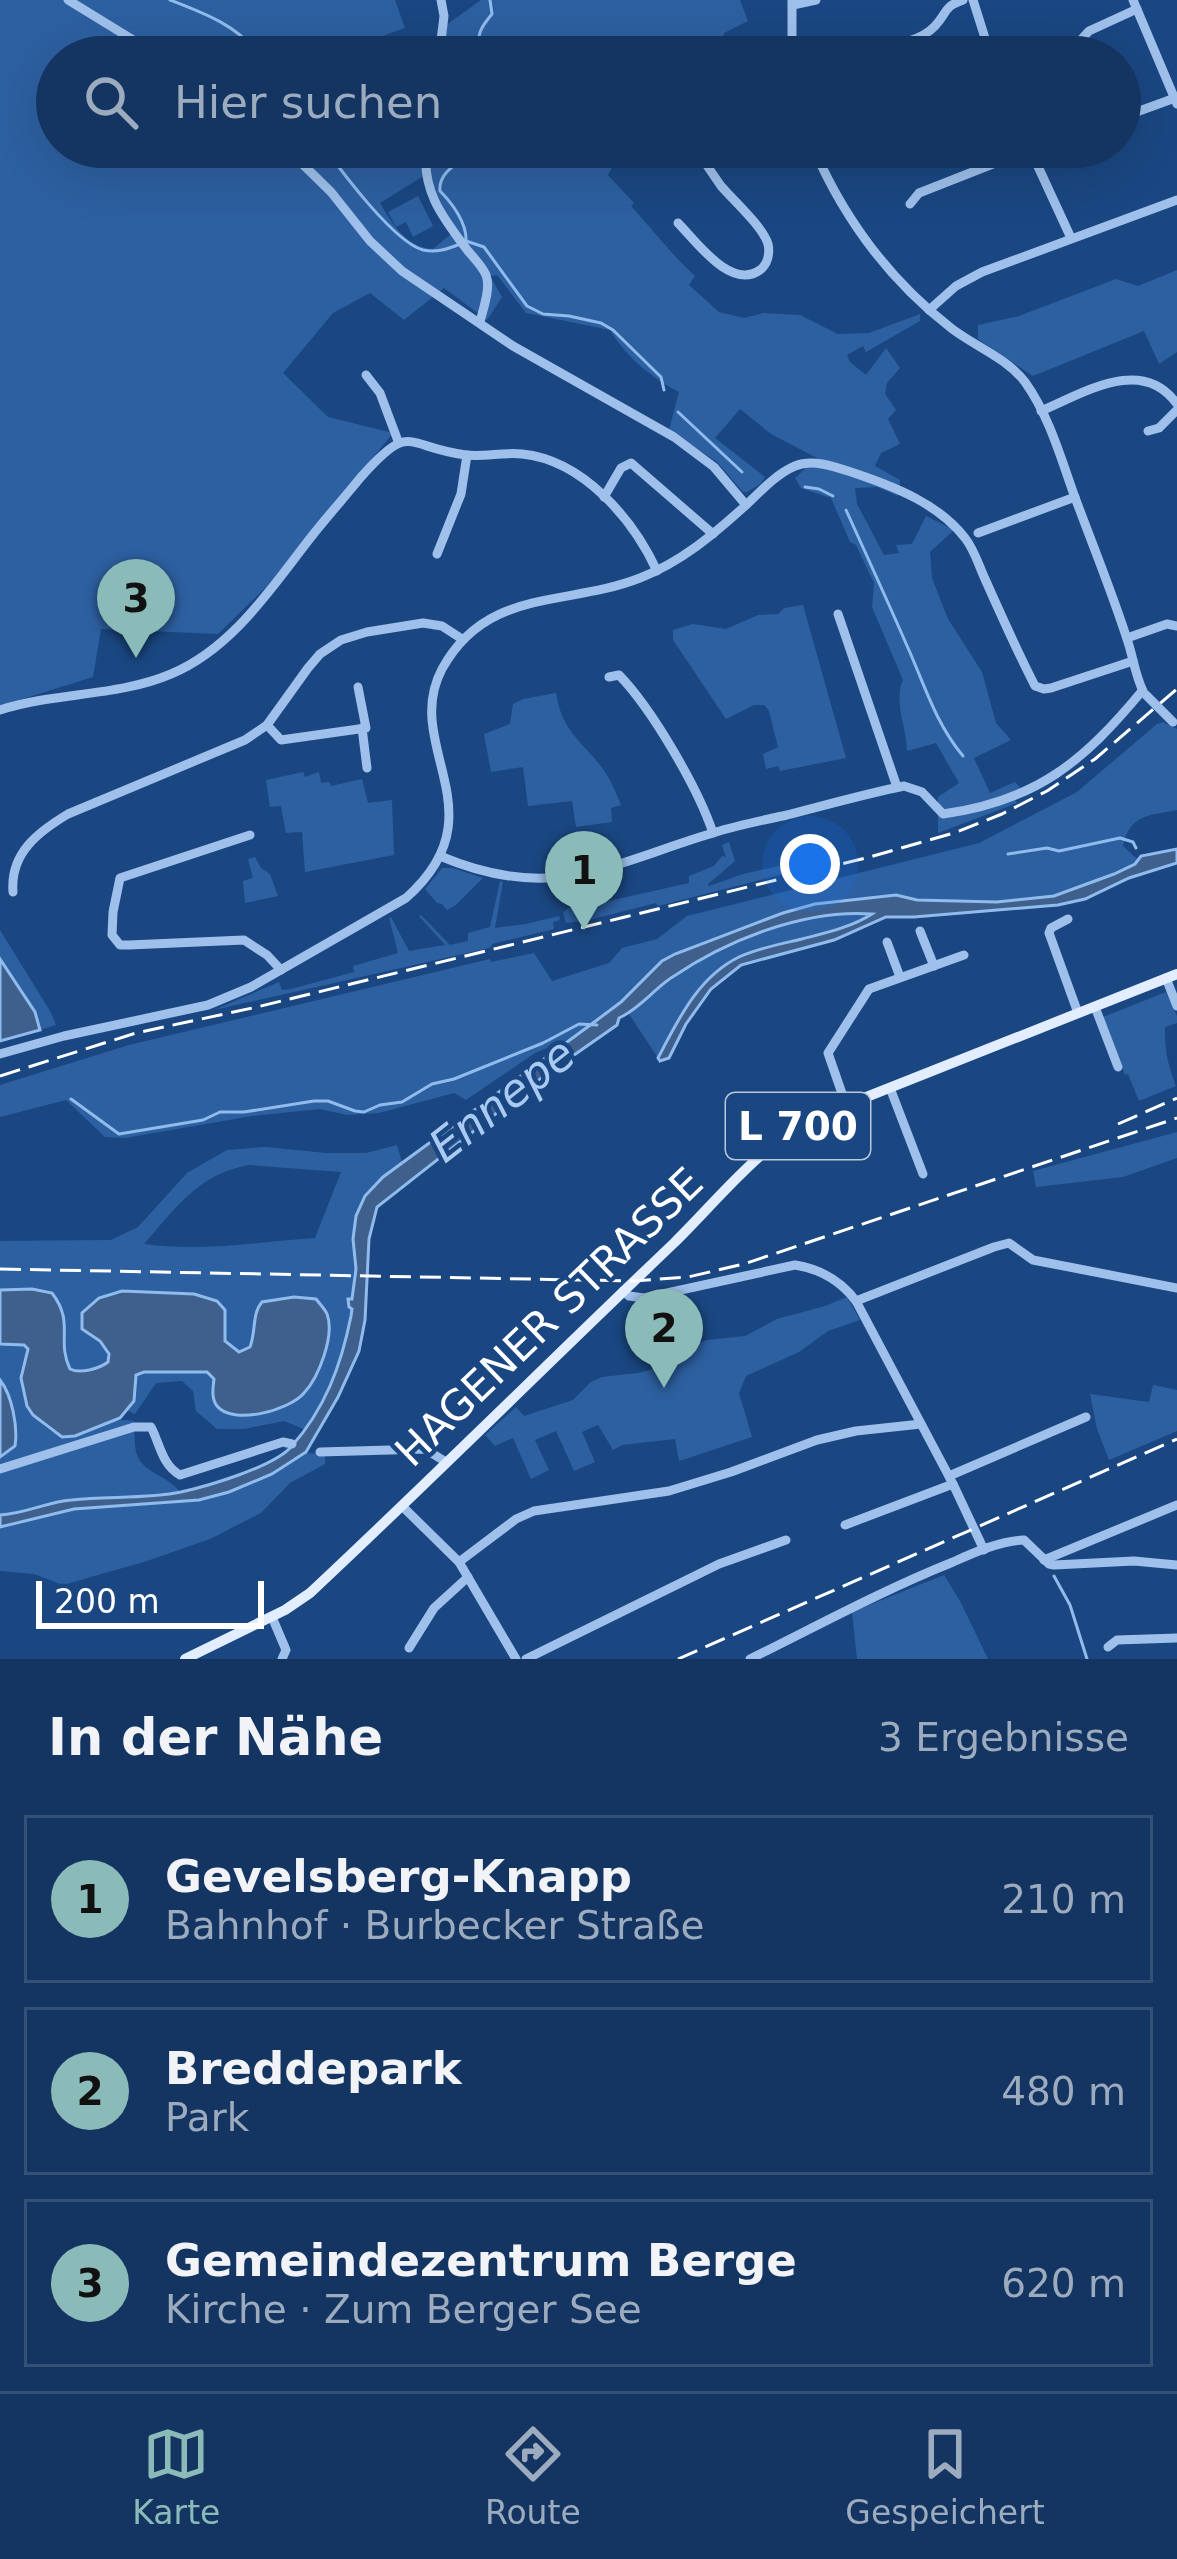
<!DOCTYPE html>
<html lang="de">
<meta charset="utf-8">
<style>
body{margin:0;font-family:"DejaVu Sans",sans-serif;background:#1d3d68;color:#f1f3f6}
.scale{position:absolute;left:36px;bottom:30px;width:228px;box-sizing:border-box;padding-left:12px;border:6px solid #fff;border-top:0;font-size:33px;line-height:42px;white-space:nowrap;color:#fff;-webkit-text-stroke:9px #1a4782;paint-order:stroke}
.you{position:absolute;left:810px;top:864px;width:42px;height:42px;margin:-30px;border:9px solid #fff;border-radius:50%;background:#1a73e8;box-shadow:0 0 0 18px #1a73e833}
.badge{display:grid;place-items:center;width:78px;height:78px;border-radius:50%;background:#8bbbb9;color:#111;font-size:39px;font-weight:700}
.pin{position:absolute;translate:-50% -99px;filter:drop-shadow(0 3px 6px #0008)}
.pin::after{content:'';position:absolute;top:63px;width:42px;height:36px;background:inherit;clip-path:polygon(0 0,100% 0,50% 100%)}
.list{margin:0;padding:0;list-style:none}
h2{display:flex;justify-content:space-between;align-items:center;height:156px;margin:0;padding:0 48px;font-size:51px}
h2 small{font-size:39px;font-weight:400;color:#9dabbe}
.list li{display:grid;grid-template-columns:78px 1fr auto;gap:36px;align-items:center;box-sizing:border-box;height:168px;margin:0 24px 24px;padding:0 24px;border:3px solid #335077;border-radius:0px}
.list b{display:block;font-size:45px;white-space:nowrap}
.list p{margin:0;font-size:39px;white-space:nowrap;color:#9dabbe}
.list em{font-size:39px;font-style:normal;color:#9dabbe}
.icon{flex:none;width:66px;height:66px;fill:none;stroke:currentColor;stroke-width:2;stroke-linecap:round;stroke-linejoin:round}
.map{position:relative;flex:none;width:1177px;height:1659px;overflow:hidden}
.search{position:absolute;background:#143562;box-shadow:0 12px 48px #0002;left:36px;right:36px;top:36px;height:132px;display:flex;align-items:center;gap:30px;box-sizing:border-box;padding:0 42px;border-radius:66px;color:#9dabbe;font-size:45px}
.sheet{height:732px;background:#143562}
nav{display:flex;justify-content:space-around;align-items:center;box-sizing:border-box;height:168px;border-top:3px solid #335077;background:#143562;font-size:33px;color:#9dabbe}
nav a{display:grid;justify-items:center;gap:6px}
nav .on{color:#8bbbb9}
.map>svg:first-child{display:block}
</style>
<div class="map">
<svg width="1177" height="1659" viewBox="0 0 1177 1659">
<rect width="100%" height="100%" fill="#1a4782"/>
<g fill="#2d60a1" fill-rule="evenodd">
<path d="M0,0H395L405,28L365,42L368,57H57V147H426V180L422,177L380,203C393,225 406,247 433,249L456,230L447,219L428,180L430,147H623L608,175L634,203L631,206C653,230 671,254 695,276L689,285L719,312L744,318L764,313L800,315L838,334L869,333L920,314V321L866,352L863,346L847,355L850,362L866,375L886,348L900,368L887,383L885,394L896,410L888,419L900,444L881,453L875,466L900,480L898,496L877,487L855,488L857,504L884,555L899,553L896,545L912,544L926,516L954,530L930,552L932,578L948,619L982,672L996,723L1011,740L974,758L990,793L1015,782L1021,789L1012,793L1017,803L938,833V797L959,783L936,743L907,751C907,728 893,701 903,680L872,607L874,583L856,545L850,542L831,498L801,488L795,478L817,458L771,434L740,409L715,438L765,477L760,484L747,492H743L717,462L669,430L679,392C652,378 626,357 610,330L526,313L497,275L490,276L502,297L487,320L444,288L404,320L370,293L333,313L283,373L328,417L393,433L267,586L218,634L101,629L93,677L0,706Z"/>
<path d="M481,0H740L748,21L724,33L721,57H441L445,26Z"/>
<path d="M418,196L433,226L413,237L406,222L396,227L388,212Z"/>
<path d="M1177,270V352L1159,364L1144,331L1033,376L978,339V325L1019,316L1116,279L1138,286Z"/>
<path d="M803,605L846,758L780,771L778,766L766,769L763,754L778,747L769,711L764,705H754L726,719L673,640V630L693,624L726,629L758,615L778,614L784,608Z"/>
<path d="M556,693C562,732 582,741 603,769C611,780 616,793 621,805L611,808L612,822L576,827L572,801L528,806L523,767L491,772L484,734L510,724L513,704L523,699Z"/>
<path d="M1163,722L1177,729V810C1148,816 1130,814 1123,846L1137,859L1135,864L1054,896L997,902L917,900L896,895L815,904L763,919L702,942L662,961L621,1002L593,1023L567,1040L535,1053L466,1100L454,1093L379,1113L347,1115L320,1109L252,1116L125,1138L105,1137L66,1100L0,1117V1085L129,1045L490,959L491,962L534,953L552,981L609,963L622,948L657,939L687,916L979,843L1077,792L1157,724Z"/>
<path d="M303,772L305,777L319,772L321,783L329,782L331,786L362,779L368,803L392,800L394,855L305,872L302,832L286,833L281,806L270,807L266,780Z"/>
<path d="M729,842L735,861L708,884L709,886L743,874L797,862L799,870L658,906L656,903L585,921L566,923L563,912L586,895H590L591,905L689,883V876L714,866L722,856L726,857L722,845Z"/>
<path d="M255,857L261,868L270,874L278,896L245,903L243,881L253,878L248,859Z"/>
<path d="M442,868H453L483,878L456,905L447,910L442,904L437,903L425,889Z"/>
<path d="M500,881L503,882L495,928L526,924L559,916L560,920L553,922L554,929L492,944L491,947L481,950L214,1010L279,982L282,990L291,989L354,972L353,966L398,953L389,918L391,917L409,951L445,945L419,916L421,915L450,945L468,941V933L490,927Z"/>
<path d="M836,914H873L832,931L757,951L715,972L677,1020L658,1058L629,1014C684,963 761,923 836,914Z"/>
<path d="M0,930L50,1011L56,1025L40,1030L35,1012L0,959Z"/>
<path d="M1166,992L1177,1016V1023L1165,1027C1165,1051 1167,1062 1176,1086L1139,1101L1128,1074L1125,1075L1103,1017Z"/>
<path d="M1177,1132V1158L1123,1177L1036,1187L1033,1171Z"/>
<path d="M397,1145L402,1162L383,1177L353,1239L356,1269L348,1333L336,1378L306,1430L284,1421L244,1429H217L196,1411L193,1391L182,1381L156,1383L135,1414L128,1411L134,1401L136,1375L144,1372H207L214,1379C210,1431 257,1416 287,1402C293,1399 300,1398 304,1393C309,1389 310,1382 313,1377C328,1349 337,1325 316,1299L276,1298L256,1311L255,1336L250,1347L239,1352L225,1341L226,1321L217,1301L194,1294L122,1291L82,1329L106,1347L108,1363C84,1376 57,1376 65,1340L32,1289L0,1290V1241L111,1240L138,1227L187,1173L227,1150L265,1147L326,1153H366ZM249,1165L341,1172L315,1238C256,1242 203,1252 144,1244C176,1208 198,1174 249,1165Z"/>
<path d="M847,1297L860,1320L828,1331L799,1352L746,1376L739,1393L752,1437L679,1461L675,1439L622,1445L613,1450L598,1425L582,1432L595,1462L574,1471L556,1431L535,1440L549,1470L531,1479L513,1438L495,1446L485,1435L516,1407L524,1416L573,1400L591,1382L602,1377L638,1373L665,1366L694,1345L707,1340L745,1336L777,1319L825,1306Z"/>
<path d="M3,1343L24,1345L28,1350C21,1382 32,1444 78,1435C99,1431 112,1416 134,1421C135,1433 133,1451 140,1461C150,1474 168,1477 180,1492L66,1500L0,1515V1457L5,1455L6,1388L0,1380V1344Z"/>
<path d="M1153,1385L1177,1390V1431L1109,1460L1097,1429L1090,1394L1149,1402Z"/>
<path d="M305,1453L325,1454V1464L290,1483L261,1513L210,1539L147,1561L63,1585L34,1574L0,1571V1527L74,1509L199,1500L272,1474Z"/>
<path d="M944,1575L961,1603L988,1659H857L852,1612Z"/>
</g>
<g fill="#3f608c" stroke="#90bbed" stroke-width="3">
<path d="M1177,849V863L1129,878L1085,899L1058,905L914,917H886L834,940L741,965L711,989L686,1024L669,1058L660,1061L658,1058C678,1020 698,977 739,957C758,948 781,944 802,939C825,933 852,927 872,914C804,909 727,940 671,978C653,990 639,1009 619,1018L617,1025L544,1076L377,1207L369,1239L365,1320L359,1351L338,1397L306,1452L272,1474L229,1492L199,1500L74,1509L0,1527V1515C24,1514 47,1502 71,1500C108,1496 146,1499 181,1492C208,1486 273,1467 291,1447C325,1409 341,1366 351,1316L352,1309L349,1307L348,1299H352L356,1269L353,1239L356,1216L365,1196L383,1177L593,1023L621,1002L662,961L675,954L783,913L815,904L896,895L917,900L997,902L1054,896L1114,874L1135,864L1141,856Z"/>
<path d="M0,959L35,1012L40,1030L0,1041Z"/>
<path d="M32,1289L52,1293C75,1323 56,1340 70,1369C80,1374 99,1369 108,1362L109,1354L100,1341L82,1329V1313L99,1298L122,1291L194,1294L217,1301L225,1310V1341L239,1352L250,1347C256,1332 252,1313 262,1302L294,1297L316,1299C319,1303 325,1309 327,1314C335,1335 319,1377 304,1393C290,1410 233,1426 217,1406C211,1398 213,1388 214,1379L207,1372H144L136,1375L134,1401L120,1418L75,1436L62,1437L33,1415L27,1406L21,1378L28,1349L24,1345L0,1344V1290Z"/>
<path d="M0,1380C12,1395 18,1427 15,1446L0,1457Z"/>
</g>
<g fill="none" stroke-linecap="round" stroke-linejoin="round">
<g stroke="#90bbed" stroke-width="3">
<path d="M170,0C204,13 239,26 261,57"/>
<path d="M475,57L481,51C475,35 482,26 492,14L490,0"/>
<path d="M324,147C342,172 394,242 423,250C436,253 448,249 460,244"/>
<path d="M472,147L473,151C459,163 438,172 440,191C452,203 467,223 466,241L484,247L527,306L543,314L569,316L601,323L613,330L661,377L664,390"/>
<path d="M678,412L742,472"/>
<path d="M805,487L819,489L833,496"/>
<path d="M846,510C867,556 888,602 908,648C925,686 936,724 963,756"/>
<path d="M1008,854L1047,848L1059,851L1120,838L1133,842L1136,848"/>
<path d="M71,1099L119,1134L203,1120L220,1112H244L314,1101H328L355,1111L364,1112L380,1105L402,1102L432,1084L454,1079L543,1043L579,1024L597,1025"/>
<path d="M1054,1576L1070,1605L1087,1659"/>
</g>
<g stroke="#9ec0eb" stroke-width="9">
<path d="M68,0L161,57"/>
<path d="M792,0V57"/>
<path d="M973,0L991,57"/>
<path d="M1133,0L1177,104"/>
<path d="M793,5L816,0"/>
<path d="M1077,44L1089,31L1137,9"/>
<path d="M870,47C891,46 920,42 935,26C948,12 943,7 963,0"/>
<path d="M792,55L840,57"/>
<path d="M439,57L444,16L441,0"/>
<path d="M1120,118L1175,98"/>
<path d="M285,147L331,192L370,241L402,271L513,346L674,437L714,467L746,505"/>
<path d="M427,147C420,190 444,219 468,251C474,258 482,266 486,275C491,288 483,309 480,322"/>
<path d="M813,147C844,219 888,279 951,328C974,346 1007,358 1025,382C1048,414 1060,455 1073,492C1091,541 1111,589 1127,639C1133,656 1135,675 1143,691"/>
<path d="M1029,147L1071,238"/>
<path d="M910,204L919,193L1036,147"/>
<path d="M678,223C696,241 731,291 760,270C768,264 770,253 768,244C763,227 734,201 721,186C712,173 703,160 695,147"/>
<path d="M929,310L956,286L982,272L1177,200"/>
<path d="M366,375L380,393L398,441"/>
<path d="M1041,411C1084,393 1142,355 1177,404"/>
<path d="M1148,431L1159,428L1177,410"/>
<path d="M604,497L621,468L631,463L713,534"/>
<path d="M978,533L1075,497"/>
<path d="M437,554L461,494L467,455"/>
<path d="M838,614L897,787"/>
<path d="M1127,638L1167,624L1177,626"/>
<path d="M609,677L619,675C652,709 698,788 713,833"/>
<path d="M0,710C55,692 117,697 171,674C231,649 270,590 308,541C325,519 344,498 361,477C412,420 404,447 466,455C484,457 504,452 522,454C583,460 633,519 657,571"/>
<path d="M267,725L281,740L366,728L358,687"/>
<path d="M362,728L367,768"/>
<path d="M250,835L120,878L113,912L112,935L120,945H129L244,940L267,955L281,970"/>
<path d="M440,856C553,904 609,864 716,832C739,825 764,820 787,815C826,805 865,794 904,786L922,792L943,814C1037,801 1084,761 1142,691"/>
<path d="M13,892C10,853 38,832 68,814L245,740L267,725L308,668L320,654L341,640L367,632L423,623L442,626L462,639"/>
<path d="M1068,919L1051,928L1049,933L1078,1013"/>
<path d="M920,931L934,966"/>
<path d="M887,942L900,977"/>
<path d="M1166,978L1177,1006"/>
<path d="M1095,1007L1118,1067"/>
<path d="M0,1054L64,1036L208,1005L251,987L406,898C502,813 401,746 442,669C487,587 566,607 640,578C681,562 713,535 745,506C760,492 776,474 795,466C814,458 838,468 857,474C895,487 939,504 965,538C974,549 979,566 985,579C1001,615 1017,651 1035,686L1044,689L1051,688L1133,661"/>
<path d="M890,1088L923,1174"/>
<path d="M846,1105L828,1053L869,989L964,955"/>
<path d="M623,1291L629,1296L644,1298L795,1265C820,1269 841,1281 856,1301L953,1484L984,1550"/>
<path d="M856,1301L994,1247L1009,1243L1033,1260L1177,1288"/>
<path d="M320,1452L425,1449L446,1462"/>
<path d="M0,1469L134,1427H151C160,1444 162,1465 180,1475L283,1442L292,1444"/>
<path d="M949,1476L1086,1417"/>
<path d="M402,1506L459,1562L516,1659"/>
<path d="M845,1525L953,1484"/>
<path d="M1044,1560L1177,1505"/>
<path d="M459,1562L516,1519L534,1511L669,1491L731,1472L817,1440L856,1431L921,1424"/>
<path d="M272,1617L286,1650L282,1659"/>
<path d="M1108,1647L1117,1640L1177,1638"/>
<path d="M409,1648L434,1608L468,1577"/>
<path d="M526,1659L719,1564L786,1540"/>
<path d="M750,1659C817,1626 883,1590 953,1562C975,1552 1000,1541 1024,1540L1049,1564L1054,1565L1134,1561L1177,1565"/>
</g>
<path stroke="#e2edff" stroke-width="10" d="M185,1659L285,1610L310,1593C433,1478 552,1359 674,1243C722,1196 763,1140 826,1113L1177,974"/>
<g stroke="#fff" stroke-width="3" stroke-dasharray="21 9" stroke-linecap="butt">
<path d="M0,1076L136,1033L257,1007L625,917L866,858L954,833L1002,814L1047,791L1095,759L1177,689"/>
<path d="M1118,1124L1177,1098"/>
<path d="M0,1269L633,1281L688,1277L744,1264L1177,1118"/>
<path d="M678,1659L1177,1439"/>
</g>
<path stroke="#9ec0eb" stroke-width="9" d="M1146,695L1173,722"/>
</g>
<g text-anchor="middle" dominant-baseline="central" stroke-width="9" stroke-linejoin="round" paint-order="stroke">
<rect fill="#1a4782" stroke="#bac8da" stroke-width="3" x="726" y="1093" width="144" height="66" rx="9"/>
<g font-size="39" font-weight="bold" fill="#fff">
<text x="798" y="1126">L 700</text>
</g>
<g font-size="42" fill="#fff" stroke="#1a4782">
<text transform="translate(549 1317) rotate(-44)">HAGENER STRASSE</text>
</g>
<g font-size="45" font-style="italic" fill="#a9caf2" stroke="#1a4782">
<text transform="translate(502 1100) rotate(-38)">Ennepe</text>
</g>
</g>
</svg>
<div class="scale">200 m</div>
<div class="you"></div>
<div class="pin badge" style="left:584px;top:930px">1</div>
<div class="pin badge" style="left:664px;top:1388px">2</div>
<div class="pin badge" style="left:136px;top:658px">3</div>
<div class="search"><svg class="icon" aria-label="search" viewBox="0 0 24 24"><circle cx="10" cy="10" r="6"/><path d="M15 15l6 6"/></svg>Hier suchen</div>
</div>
<section class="sheet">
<h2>In der Nähe<small>3 Ergebnisse</small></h2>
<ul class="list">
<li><span class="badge">1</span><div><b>Gevelsberg-Knapp</b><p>Bahnhof · Burbecker Straße</p></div><em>210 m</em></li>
<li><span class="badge">2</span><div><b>Breddepark</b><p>Park</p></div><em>480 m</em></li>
<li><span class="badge">3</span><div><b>Gemeindezentrum Berge</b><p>Kirche · Zum Berger See</p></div><em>620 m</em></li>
</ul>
</section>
<nav>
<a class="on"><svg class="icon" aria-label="map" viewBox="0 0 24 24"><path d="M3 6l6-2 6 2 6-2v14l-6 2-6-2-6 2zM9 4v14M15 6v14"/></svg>Karte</a>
<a><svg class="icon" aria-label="directions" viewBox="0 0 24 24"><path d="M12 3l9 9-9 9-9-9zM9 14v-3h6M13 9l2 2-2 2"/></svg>Route</a>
<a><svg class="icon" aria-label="saved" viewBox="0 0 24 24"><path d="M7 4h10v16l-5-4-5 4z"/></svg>Gespeichert</a>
</nav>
